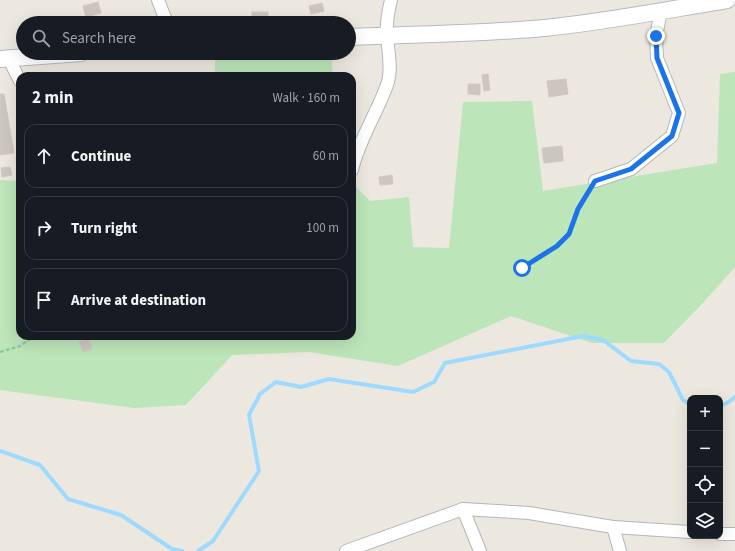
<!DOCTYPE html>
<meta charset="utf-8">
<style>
body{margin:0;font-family:"Source Sans 3",sans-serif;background:#20242c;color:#f1f3f6}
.controls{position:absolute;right:12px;bottom:12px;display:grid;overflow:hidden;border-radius:8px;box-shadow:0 4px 16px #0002}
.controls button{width:36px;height:36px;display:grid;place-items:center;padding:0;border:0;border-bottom:1px solid #363941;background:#171b24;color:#f1f3f6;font:20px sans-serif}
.stop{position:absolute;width:12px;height:12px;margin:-9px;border:3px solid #1a73e8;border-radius:50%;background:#fff}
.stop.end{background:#1a73e8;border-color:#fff;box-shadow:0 1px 4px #0008}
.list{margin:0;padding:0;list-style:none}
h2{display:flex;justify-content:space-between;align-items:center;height:52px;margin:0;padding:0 16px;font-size:17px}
h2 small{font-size:13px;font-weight:400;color:#9ea1a6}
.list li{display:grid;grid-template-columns:26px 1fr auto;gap:12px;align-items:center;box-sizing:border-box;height:64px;margin:0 8px 8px;padding:0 8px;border:1px solid #363941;border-radius:12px}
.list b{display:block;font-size:15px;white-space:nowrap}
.list em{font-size:13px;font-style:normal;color:#9ea1a6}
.icon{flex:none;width:22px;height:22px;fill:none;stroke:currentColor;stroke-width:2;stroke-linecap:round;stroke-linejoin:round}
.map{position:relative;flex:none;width:735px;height:551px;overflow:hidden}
.search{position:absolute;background:#171b24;box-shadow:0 4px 16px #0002;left:16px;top:16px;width:340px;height:44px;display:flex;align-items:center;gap:10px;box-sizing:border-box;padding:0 14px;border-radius:22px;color:#9ea1a6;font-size:15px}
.panel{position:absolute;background:#171b24;box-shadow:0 4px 16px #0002;left:16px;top:72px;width:340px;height:268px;border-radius:12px}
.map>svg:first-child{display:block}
</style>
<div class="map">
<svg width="735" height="551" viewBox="0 0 735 551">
<rect width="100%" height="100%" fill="#ece8df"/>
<g fill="#bce5b9">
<path d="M215,53H331L333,76H215Z"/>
<path d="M735,72V267L701,305L664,343H592L511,316L398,366L309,352L232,355L186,405L134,408L0,390V180L20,181V336H352V183L370,201L409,197L413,247L449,248L463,102L532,101L543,191L717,163L720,74Z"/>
</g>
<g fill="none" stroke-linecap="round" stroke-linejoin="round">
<g stroke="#9cdaff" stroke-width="4">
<path d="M720,406L727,403L735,397"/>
<path d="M0,451L40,465L68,499L121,515L172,549L182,551"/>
<path d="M198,551L213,541L259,471L249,415L260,394L276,382L301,387L329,379L413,392L434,382L445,363L583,336L603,340L631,361L659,364L669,372L683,400L690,404"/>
</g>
</g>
<g fill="#ccc6c0" stroke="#d1c9bd">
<path d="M98,2L101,13L86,17L83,6Z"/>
<path d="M322,3L324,11L311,14L309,6Z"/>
<rect x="252" y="12" width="16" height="10"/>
<path d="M488,74L490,90L484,91L482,75Z"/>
<path d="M566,79L568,94L549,97L547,81Z"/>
<path d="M468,84H480V95L468,94Z"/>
<path d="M0,94H4L14,153L0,155Z"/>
<path d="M562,146L563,161L544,163L542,148Z"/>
<path d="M10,167L12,175L2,177L1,168Z"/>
<path d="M392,175L393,184L380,185L379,177Z"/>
<path d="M88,338L92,349L83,352L79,342Z"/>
</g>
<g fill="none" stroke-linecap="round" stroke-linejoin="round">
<defs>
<g id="minor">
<path d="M158,0L167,23"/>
<path d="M9,59L20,81"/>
<path d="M352,170C359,139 378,112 388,82C392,68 388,51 387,36C386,24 388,12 391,0"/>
<path d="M595,181L631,169L672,136L679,113L657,58L656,36L661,11"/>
<path d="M463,509L480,551"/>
<path d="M613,527L620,551"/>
<path d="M720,534H735"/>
<path d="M346,551L463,509L529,513L613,527L690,532"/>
</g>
<g id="secondary">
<path d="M349,37C414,34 479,34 544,28C605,22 666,10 727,0"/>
<path d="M0,59L81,53"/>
</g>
</defs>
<use href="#minor" stroke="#b2b6bb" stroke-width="14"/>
<use href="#secondary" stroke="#b5b9bf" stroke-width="18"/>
<g stroke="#92c79e" stroke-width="2.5" stroke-dasharray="4 2" stroke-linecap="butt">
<path d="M522,268L557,246L569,234L578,209L590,190"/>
<path d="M0,352L20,346L34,336"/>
</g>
<use href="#minor" stroke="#fff" stroke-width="12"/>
<use href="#secondary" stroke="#fff" stroke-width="16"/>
</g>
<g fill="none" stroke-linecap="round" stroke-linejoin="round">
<path stroke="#1a73e8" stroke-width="5" d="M522,268L557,246L569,234L578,209L595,181L631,169L672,136L679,113L657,58L656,36"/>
</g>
</svg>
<div class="controls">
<button>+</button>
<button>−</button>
<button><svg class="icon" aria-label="locate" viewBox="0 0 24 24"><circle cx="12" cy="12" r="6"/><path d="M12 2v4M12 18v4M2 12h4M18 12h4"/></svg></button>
<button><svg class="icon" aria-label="layers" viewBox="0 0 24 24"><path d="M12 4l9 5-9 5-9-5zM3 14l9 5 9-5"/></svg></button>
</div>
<div class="stop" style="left:522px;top:268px"></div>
<div class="stop end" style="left:656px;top:36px"></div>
<div class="search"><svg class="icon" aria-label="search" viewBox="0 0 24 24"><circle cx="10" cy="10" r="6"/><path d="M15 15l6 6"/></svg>Search here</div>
<section class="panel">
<h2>2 min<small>Walk · 160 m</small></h2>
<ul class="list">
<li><svg class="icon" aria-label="ahead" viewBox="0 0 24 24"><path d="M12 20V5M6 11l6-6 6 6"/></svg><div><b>Continue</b></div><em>60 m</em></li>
<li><svg class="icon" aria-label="right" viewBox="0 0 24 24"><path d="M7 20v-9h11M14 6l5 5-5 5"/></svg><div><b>Turn right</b></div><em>100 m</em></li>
<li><svg class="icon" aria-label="arrive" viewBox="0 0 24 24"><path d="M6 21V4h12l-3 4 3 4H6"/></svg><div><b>Arrive at destination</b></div></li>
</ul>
</section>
</div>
